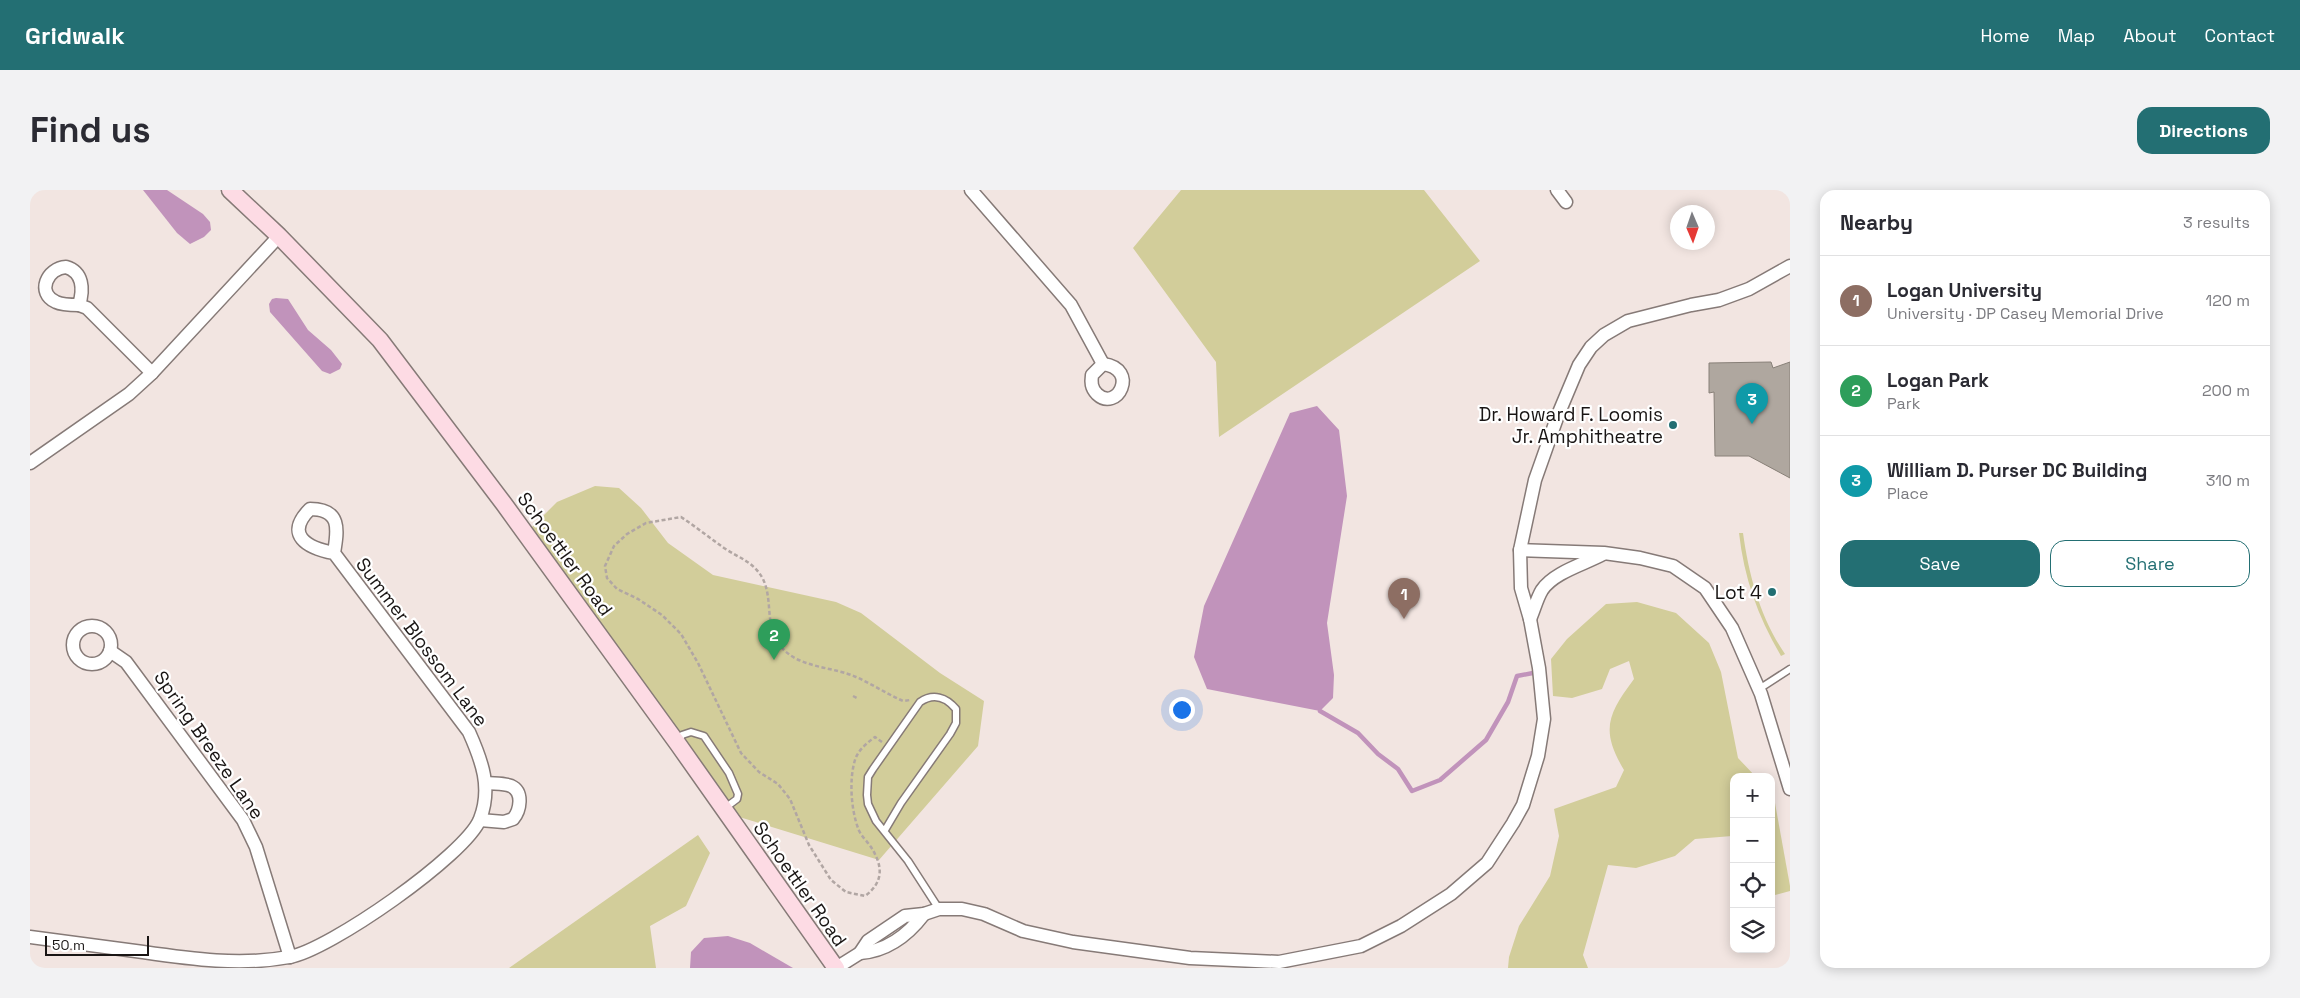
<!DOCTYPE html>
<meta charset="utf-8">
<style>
body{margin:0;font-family:"Space Grotesk",sans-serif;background:#f2f2f3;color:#2b2b33}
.controls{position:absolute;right:15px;bottom:15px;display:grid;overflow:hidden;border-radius:10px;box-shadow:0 2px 12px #0003}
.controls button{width:45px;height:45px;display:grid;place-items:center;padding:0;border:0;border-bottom:1px solid #e1e1e2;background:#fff;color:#2b2b33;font:25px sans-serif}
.compass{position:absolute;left:1640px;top:15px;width:45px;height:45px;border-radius:50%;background:#fff;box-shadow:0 2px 12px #0003;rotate:178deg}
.scale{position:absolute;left:15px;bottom:12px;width:104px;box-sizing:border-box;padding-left:5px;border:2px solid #191514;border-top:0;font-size:14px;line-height:18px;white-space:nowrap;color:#191514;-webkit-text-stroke:4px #fff;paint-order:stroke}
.you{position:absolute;left:1151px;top:519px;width:18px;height:18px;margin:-12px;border:4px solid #fff;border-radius:50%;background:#1a73e8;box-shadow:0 0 0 8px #1a73e833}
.badge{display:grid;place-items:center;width:32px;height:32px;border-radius:50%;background:#236f73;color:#fff;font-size:16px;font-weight:700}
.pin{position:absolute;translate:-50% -41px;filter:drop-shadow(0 1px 2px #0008)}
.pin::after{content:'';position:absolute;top:26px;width:18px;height:15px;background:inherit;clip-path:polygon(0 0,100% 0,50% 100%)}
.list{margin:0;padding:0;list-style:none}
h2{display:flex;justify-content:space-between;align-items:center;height:65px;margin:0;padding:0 20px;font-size:21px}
h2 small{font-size:16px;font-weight:400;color:#7c7c81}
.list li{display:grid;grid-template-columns:32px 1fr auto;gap:15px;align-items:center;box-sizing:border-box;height:90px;padding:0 20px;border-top:1px solid #e1e1e2}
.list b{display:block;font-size:19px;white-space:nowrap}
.list p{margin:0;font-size:16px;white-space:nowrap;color:#7c7c81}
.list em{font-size:16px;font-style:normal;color:#7c7c81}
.actions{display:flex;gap:10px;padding:15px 20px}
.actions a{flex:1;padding:11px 0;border:1px solid #236f73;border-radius:15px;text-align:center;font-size:18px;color:#236f73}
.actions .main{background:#236f73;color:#fff}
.icon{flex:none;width:28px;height:28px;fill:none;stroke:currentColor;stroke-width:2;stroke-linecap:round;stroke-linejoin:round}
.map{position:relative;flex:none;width:1760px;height:778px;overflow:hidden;border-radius:15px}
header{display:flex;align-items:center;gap:30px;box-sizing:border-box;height:70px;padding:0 25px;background:#236f73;color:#fff}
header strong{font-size:24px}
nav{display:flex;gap:28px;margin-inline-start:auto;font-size:18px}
.intro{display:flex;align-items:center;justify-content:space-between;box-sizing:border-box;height:120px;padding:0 30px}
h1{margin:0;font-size:35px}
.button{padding:12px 22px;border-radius:15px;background:#236f73;color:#fff;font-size:18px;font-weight:700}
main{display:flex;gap:30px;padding:0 30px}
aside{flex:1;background:#fff;border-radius:15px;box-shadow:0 2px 12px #0003}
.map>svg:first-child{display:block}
</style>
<header>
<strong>Gridwalk</strong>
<nav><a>Home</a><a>Map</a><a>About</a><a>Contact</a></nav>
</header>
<div class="intro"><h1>Find us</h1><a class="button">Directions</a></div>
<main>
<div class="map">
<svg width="1760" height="778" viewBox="0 0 1760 778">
<rect width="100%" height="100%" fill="#f2e5e1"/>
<g fill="#d2cd9a">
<path d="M1151,0H1394L1450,71L1189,247L1186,172L1103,58Z"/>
<path d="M565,296L589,298L611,318L638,353L683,385L806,412L831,423L910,483L954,511L948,556L849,670L706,626L501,338L527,312Z"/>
<path d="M1709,343H1713C1719,386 1730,427 1755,464L1751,466C1728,427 1714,388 1709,343Z"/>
<path d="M1607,412L1646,423L1679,453L1691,482L1708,568L1726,587H1704V648L1702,646L1665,649L1645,666L1606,678L1578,675L1553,765L1558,778H1478L1479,767L1489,736L1520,686L1529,646L1524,619L1586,597L1594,580C1570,540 1578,524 1604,489L1599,471L1580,479L1572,499L1542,508L1523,506L1521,469L1537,449L1576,414Z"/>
<path d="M1741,591L1760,696V701L1741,706Z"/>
<path d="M668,645L680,663L656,716L620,736L626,778H479Z"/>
</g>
<g fill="#c193bb">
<path d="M113,0H137L173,24L180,32L181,40L174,47L160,54L147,43Z"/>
<path d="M246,108L258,109L278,140L301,160L312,174L310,179L300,184L292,181L240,122L239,114L242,109Z"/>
<path d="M1287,216L1309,240L1317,306L1297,433L1304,485L1303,508L1290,521L1177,499L1164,467L1174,416L1260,223Z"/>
<path d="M698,746L720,753L763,778H660L661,762L674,748Z"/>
</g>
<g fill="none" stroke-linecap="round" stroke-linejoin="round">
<path stroke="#c193bb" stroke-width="4.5" d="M1290,521L1328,543L1348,564L1368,579L1382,601L1410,590L1456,550L1478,512L1487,486L1508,482"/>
</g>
<path fill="#afa79f" stroke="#888078" d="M1741,172L1743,178L1760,172V288L1719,266H1685L1684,202L1679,203V173Z"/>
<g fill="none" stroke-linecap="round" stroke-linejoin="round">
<defs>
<g id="lane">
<path d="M1729,499L1760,479"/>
<path d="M648,553L652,545L661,542L674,546L699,583L708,604L707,609L695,618"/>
<path d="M855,640L871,613L920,544L926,533V519C916,507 903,503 890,512L843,579L838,587L837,605L838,614L846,631L878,671L909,719"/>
</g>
<g id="street">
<path d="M941,0L1041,115L1073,174"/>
<path d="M1527,0L1536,12"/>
<path d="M36,77C53,82 54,99 49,115C42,115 32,115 26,112C6,103 17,78 36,77Z"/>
<path d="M49,115L57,118L122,183"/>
<path d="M1073,174C1110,179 1087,223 1067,204C1061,198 1061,192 1062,185Z"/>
<path d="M0,273L99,204L122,183L249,46"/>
<path d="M1490,360L1574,363L1610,368L1643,376L1675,398L1702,438L1731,504L1760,599"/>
<path d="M1500,429C1504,420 1507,408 1512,400C1524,382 1555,374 1573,364"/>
<circle cx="62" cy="455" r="19"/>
<path d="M80,461L96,472L213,630L226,657L260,767"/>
<path d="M450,630L474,632L483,629C490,621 494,602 481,596C474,593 464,594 456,593"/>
<path d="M0,747C38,752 75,757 113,762C161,769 211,776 259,767C298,761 436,665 450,629C462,598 452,571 439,542L304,363C308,339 311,319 280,319C254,345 277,358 304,363"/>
<path d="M830,763C857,761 878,745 894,724"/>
<path d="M806,778L830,763L838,751L875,726L894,724L909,719H932L954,724L993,741L1043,752L1160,768L1249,772L1331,756L1371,736L1421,704L1457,673L1483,633L1493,615L1508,566L1514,529L1509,478L1500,429L1491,398L1490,360L1505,290L1528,225L1549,175L1561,157L1574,145L1598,131L1661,115L1689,110L1719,99L1760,76"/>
</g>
<path id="secondary" d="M200,0L249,46L350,150L474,314L648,554L806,778"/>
</defs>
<use href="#lane" stroke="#867a77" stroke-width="9"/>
<use href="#street" stroke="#867a77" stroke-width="15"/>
<use href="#secondary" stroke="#867a77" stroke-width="19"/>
<g stroke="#b1a6a3" stroke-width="2.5" stroke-dasharray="4 2.5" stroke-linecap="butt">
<path d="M823,506L827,508"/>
<path d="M852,552L845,547C837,553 828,560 825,570C819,589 821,619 828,638C830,645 837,651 841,657C853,676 854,692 835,706L816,702L801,690L779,655L760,609L748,594L729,582L711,563L668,473L651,444L632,425L608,409L587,399L577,388L575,376L584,356L597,344L616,333L651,327C666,337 680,348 694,358C709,368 724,372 733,389C744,412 733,440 754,460C772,478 804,477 826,487C842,494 857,504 873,511L880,510"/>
</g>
<use href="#lane" stroke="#fff" stroke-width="6"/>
<use href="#street" stroke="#fff" stroke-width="12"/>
<use href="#secondary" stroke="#fddbe4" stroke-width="16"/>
</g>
<g fill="#236f73" stroke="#fff" stroke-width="2">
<circle cx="1643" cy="235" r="5"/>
<circle cx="1742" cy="402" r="5"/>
</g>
<g text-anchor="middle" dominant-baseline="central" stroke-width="4.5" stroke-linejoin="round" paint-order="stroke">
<g font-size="19" fill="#191514" stroke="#fff" text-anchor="end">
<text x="1633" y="224">Dr. Howard F. Loomis<tspan x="1633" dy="22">Jr. Amphitheatre</tspan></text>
<text x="1732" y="402">Lot 4</text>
</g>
<g font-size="19" fill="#191514" stroke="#fff">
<text transform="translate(535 364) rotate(54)">Schoettler Road</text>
<text transform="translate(392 452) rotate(53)">Summer Blossom Lane</text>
<text transform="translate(179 555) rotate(55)">Spring Breeze Lane</text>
<text transform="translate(770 694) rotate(55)">Schoettler Road</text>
</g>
</g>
</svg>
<div class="controls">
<button>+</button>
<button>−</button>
<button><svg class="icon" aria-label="locate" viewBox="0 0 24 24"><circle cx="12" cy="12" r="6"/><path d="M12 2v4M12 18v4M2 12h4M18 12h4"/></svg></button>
<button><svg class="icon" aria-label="layers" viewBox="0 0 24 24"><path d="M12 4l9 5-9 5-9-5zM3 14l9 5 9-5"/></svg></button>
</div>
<svg class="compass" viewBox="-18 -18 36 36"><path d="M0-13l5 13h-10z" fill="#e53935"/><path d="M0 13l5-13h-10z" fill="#7c7c81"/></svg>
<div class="scale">50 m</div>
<div class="you"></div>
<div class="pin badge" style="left:1374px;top:429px;background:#8d6e63">1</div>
<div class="pin badge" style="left:744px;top:470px;background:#2e9e5b">2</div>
<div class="pin badge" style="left:1722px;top:234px;background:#0f9aa8">3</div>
</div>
<aside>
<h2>Nearby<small>3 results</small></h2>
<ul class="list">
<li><span class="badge" style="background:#8d6e63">1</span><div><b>Logan University</b><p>University · DP Casey Memorial Drive</p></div><em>120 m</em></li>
<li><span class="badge" style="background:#2e9e5b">2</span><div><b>Logan Park</b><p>Park</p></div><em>200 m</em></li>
<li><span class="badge" style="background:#0f9aa8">3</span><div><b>William D. Purser DC Building</b><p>Place</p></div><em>310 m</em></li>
</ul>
<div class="actions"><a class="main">Save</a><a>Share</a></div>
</aside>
</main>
